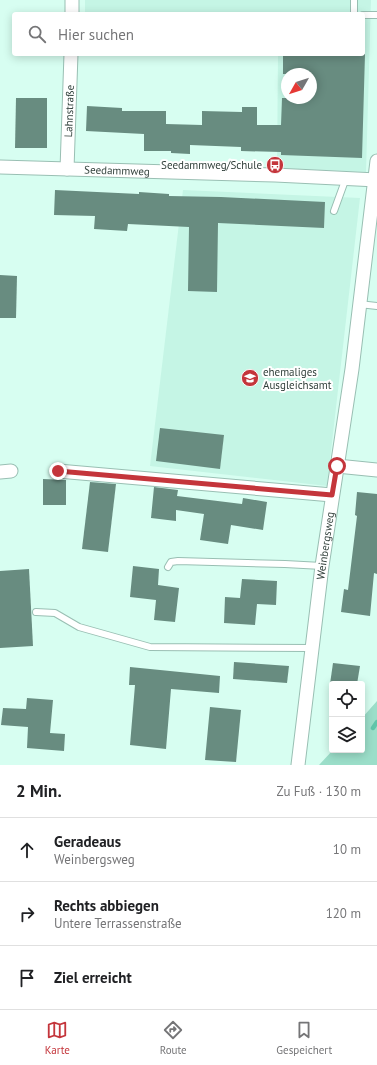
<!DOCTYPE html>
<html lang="de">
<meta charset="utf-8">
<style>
body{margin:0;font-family:"PT Sans",sans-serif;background:#f2f2f2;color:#202124}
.controls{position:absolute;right:12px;bottom:12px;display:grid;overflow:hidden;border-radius:4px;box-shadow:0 2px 10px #0003}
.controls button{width:36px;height:36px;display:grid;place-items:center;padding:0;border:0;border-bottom:1px solid #e0e0e0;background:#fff;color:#202124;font:20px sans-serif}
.compass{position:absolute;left:281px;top:68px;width:36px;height:36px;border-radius:50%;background:#fff;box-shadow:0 2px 10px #0003;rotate:231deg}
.stop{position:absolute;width:12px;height:12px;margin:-9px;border:3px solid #c4353b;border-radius:50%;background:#fff}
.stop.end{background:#c4353b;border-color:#fff;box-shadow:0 1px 4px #0008}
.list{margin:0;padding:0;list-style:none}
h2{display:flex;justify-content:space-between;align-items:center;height:52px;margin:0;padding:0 16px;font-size:17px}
h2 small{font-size:13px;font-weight:400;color:#757577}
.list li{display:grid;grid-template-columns:26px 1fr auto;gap:12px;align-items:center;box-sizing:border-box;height:64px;padding:0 16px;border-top:1px solid #e0e0e0}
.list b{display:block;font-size:15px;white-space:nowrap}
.list p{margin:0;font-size:13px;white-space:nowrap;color:#757577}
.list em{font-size:13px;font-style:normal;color:#757577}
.icon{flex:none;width:22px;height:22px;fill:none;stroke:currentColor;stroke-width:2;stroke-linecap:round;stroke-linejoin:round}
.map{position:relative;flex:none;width:377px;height:765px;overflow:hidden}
.search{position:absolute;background:#fff;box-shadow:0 2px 10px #0003;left:12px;right:12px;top:12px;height:44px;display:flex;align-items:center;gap:10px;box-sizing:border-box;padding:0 14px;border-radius:4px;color:#757577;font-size:15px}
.sheet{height:244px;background:#fff}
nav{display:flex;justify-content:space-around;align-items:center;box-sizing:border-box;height:56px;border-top:1px solid #e0e0e0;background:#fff;font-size:11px;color:#757577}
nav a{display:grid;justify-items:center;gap:2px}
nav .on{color:#c4353b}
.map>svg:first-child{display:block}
</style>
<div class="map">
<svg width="377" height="765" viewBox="0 0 377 765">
<rect width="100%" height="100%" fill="#d7fef1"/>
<g fill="#c5f5e5" fill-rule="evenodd">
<path d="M85,0H371L366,172L277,168L278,54H363V14H85ZM287,74H311V98H287Z"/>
<path d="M183,190L360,198L327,486L150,466Z"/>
</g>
<path fill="#9bdec9" d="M377,701V765H319L333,750H362V718Z"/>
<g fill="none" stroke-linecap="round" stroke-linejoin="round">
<path stroke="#60c5aa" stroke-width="4.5" d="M373,728L377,722"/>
</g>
<g fill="#688c80">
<path d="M283,54H365L362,158L281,155V152L241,151V147L190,145V154L171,153V151H144V134L86,131L87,106L122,108V111H166V124L202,125V111L242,112V107H257V125H281L282,98H311V74H283Z"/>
<path d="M16,98H47V148H15Z"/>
<path d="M55,190L139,194V192L169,194V196L221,197L325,202L324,228L218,223L217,292L188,291L189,227L128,224L127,231L94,229L95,216L54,215Z"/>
<path d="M0,275L17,276L16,318H0Z"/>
<path d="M160,428L224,435L220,469L156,461Z"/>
<path d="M43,479L66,480V505H43Z"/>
<path d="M90,482L116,484L108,552L82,549Z"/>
<path d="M154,487L178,490L177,496L242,504L243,498L267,502L263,530L231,525L228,544L200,540L204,514L176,510V521L151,518Z"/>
<path d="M357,492L377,494V574L374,573L370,616L341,612L344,589L348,590L357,516L355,515Z"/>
<path d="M133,566L159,569L158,585L179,588L175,622L154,620L156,600L130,597Z"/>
<path d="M29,569L33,646L0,648V571Z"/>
<path d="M242,579L277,581L276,605L257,604L255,625L224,623L225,597L240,598Z"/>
<path d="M234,662L289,666L287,683L233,679Z"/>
<path d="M333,663L360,666L357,684H330Z"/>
<path d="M130,667L220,676L219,693L171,689L166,749L130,745L135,685H129Z"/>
<path d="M27,698L53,700L50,733L65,734L64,751L27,748L28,727L1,725L3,708L26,709Z"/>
<path d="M210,707L241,710L236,762L205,760Z"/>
</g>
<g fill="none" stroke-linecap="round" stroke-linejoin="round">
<defs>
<g id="service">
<path d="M354,14V0"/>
<path d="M363,15H377"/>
<path d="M334,211L346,178"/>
<path d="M359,304L377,306"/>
<path d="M168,567L171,562L178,561L285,564L322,566"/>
<path d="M36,612L55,613L79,627L150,647L312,648"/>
</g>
<g id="minor">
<path d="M72,14V0"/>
<path id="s1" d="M0,167L275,175L377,180"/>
<path id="s2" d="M67,169L71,54"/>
<path d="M337,466L377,470"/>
<path d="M58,471L332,495"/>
<path d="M0,472L11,471"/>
<path id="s3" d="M298,765L322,566L352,369L377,161"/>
</g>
</defs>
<use href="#service" stroke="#99bfb3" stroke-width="8"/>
<use href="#minor" stroke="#99bfb3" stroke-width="15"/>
<use href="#service" stroke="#fff" stroke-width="6"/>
<use href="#minor" stroke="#fff" stroke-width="13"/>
</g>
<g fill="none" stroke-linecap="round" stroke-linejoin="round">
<path stroke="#c4353b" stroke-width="5" d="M58,471L332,495L337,466"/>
</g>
<defs>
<symbol id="bus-disc" viewBox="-11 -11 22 22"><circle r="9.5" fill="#c4353b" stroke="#fff"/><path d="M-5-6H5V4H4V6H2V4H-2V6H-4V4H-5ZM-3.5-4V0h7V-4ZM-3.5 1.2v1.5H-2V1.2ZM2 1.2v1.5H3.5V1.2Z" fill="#fff"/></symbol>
<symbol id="school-disc" viewBox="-11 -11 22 22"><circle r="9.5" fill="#c4353b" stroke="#fff"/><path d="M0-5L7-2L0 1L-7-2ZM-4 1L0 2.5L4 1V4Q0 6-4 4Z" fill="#fff"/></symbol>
</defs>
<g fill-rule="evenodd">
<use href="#bus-disc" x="265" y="155" width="20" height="20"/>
<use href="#school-disc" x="240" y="368" width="20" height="20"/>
</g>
<g text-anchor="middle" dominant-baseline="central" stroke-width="4" stroke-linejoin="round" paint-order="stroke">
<g font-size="11" fill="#31403b" stroke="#fff">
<text stroke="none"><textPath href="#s2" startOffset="58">Lahnstraße</textPath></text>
<text stroke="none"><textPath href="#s1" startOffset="117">Seedammweg</textPath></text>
<text stroke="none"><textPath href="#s3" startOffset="221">Weinbergsweg</textPath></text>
</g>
<g font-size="11" fill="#31403b" stroke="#fff" text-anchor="end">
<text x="262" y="165">Seedammweg/Schule</text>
<text x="263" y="372" text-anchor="start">ehemaliges<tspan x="263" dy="13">Ausgleichsamt</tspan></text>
</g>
</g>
</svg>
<div class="controls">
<button><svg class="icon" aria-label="locate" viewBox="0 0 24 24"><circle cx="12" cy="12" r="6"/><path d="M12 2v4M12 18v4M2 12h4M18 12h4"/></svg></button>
<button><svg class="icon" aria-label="layers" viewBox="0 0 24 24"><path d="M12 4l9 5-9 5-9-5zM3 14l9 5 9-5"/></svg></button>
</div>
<svg class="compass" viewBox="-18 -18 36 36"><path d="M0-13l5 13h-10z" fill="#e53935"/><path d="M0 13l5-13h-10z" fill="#757577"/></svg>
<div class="stop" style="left:337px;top:466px"></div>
<div class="stop end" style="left:58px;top:471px"></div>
<div class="search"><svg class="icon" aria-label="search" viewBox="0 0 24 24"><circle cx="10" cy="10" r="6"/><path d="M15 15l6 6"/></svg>Hier suchen</div>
</div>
<section class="sheet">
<h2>2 Min.<small>Zu Fuß · 130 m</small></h2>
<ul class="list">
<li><svg class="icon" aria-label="ahead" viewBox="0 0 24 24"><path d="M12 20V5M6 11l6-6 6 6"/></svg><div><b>Geradeaus</b><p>Weinbergsweg</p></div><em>10 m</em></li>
<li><svg class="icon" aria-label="right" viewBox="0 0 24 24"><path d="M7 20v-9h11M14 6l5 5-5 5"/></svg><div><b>Rechts abbiegen</b><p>Untere Terrassenstraße</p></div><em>120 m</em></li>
<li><svg class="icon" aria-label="arrive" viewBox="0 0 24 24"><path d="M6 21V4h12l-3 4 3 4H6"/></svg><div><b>Ziel erreicht</b></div></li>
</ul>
</section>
<nav>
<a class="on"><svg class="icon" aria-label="map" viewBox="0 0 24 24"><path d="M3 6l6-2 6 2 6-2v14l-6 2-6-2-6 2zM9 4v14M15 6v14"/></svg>Karte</a>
<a><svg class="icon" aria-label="directions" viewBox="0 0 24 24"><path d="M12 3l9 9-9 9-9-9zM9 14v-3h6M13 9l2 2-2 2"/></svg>Route</a>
<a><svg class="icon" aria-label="saved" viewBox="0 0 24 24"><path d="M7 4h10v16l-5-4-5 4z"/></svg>Gespeichert</a>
</nav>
